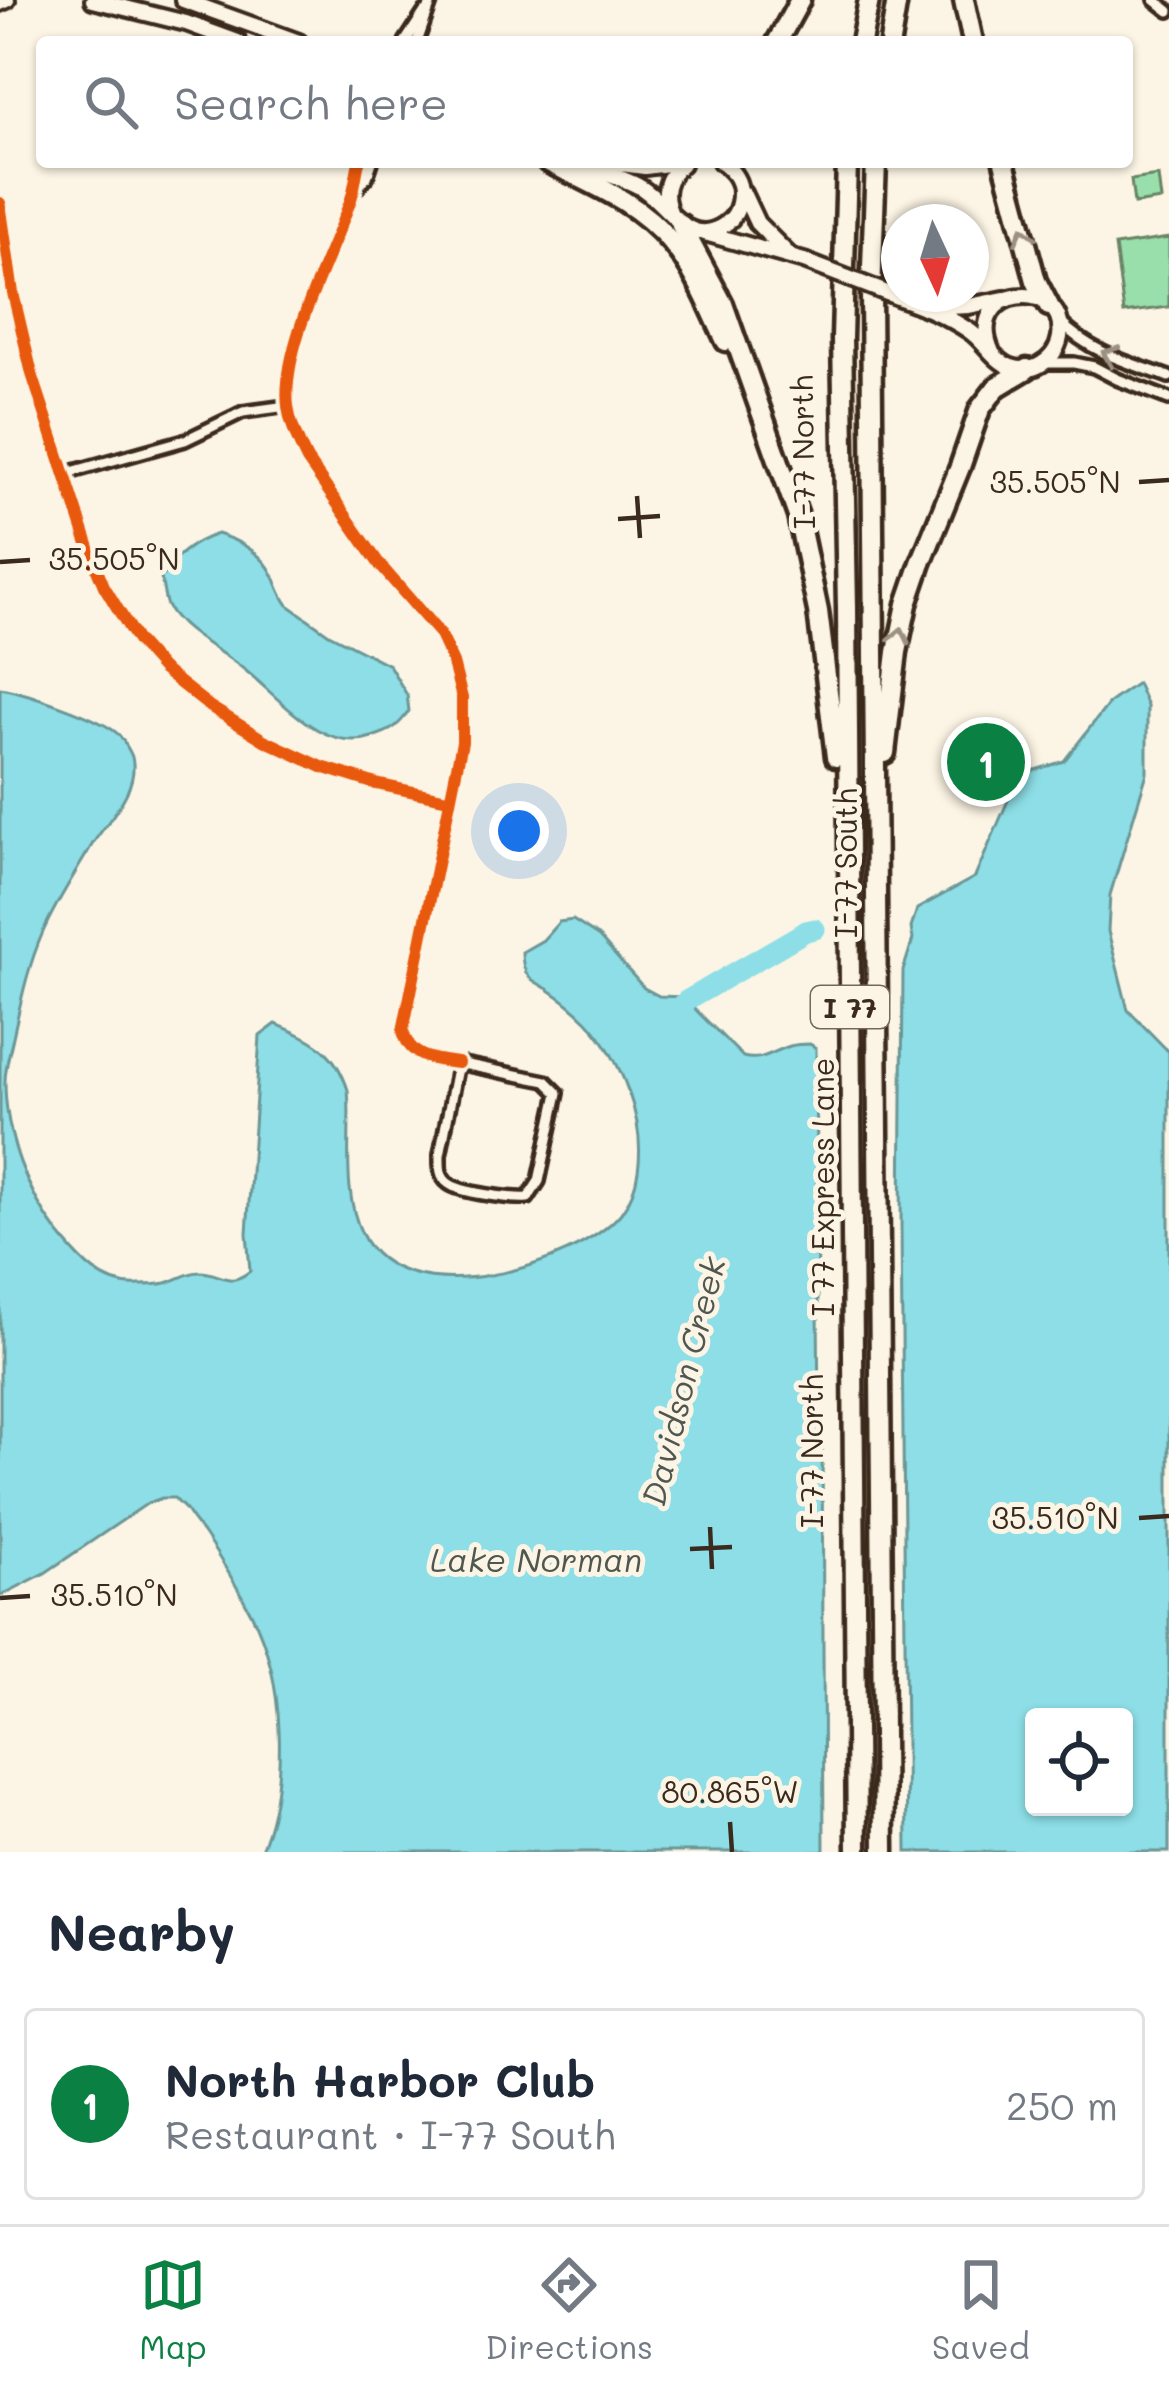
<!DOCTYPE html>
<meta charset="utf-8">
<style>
body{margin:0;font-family:Mali,sans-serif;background:#f6f6f7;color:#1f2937}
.controls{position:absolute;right:36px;bottom:36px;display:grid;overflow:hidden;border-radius:12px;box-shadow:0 3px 9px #0004}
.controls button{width:108px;height:108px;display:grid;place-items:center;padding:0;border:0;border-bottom:3px solid #e0e1e3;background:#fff;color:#1f2937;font:60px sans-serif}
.compass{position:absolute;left:881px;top:204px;width:108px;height:108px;border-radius:50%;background:#fff;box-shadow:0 3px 9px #0004;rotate:176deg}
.you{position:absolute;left:519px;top:831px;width:42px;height:42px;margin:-30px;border:9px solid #fff;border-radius:50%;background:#1a73e8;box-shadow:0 0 0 18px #1a73e833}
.badge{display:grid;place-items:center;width:78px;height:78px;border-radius:50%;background:#0b8043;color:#fff;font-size:39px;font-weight:700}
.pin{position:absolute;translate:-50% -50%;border:6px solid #fff;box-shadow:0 3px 12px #0006}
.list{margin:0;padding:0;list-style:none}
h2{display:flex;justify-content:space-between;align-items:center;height:156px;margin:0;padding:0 48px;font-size:51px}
h2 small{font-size:39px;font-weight:400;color:#747a83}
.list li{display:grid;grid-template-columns:78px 1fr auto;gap:36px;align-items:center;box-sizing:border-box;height:192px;margin:0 24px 24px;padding:0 24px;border:3px solid #e0e1e3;border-radius:12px}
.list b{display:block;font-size:45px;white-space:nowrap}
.list p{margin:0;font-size:39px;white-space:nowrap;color:#747a83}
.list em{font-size:39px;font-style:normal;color:#747a83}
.icon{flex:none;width:66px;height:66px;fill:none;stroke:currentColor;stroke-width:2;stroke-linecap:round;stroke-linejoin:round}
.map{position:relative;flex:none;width:1169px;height:1852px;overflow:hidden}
.search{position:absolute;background:#fff;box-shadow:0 3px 9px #0004;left:36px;right:36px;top:36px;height:132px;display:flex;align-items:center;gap:30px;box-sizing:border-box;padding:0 42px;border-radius:12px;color:#747a83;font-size:45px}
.sheet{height:372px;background:#fff}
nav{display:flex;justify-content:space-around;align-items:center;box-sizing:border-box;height:168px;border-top:3px solid #e0e1e3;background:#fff;font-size:33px;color:#747a83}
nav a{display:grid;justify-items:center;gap:6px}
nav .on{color:#0b8043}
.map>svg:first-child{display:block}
</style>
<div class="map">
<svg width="1169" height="1852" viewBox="0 0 1169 1852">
<rect width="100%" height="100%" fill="#fcf5e5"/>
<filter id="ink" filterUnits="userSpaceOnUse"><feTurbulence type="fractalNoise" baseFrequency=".00833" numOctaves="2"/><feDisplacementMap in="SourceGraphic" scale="24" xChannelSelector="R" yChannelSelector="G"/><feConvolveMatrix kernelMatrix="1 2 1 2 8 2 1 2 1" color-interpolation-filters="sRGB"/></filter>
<g filter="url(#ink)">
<g fill="#98dfac" stroke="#6a8465" stroke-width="3">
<path d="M1158,176L1161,200L1134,204L1131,180Z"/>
<path d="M1169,238V307L1124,313L1115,246Z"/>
</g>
<g fill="#8ddee6" stroke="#6c9696" stroke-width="3" fill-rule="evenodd">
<path d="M217,534C240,541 264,554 274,577C279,588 281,596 288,605L329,634L389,665L407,695L409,711C398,727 391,731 372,737C323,754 280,698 246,671C222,650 183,635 167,606C164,598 163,586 161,578C174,556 192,542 217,534Z"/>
<path d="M1137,683L1147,706V773L1110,895L1108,931L1128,1010L1169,1052V1852H907L901,1226L903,971L913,939L911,928L917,909L975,877L1019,775L1064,761L1110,702ZM1124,1717V1807H1034V1717Z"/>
<path d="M0,688C25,692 99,717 118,734C122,738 130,751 132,757C140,789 107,821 92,845C75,874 56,902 43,932C28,966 21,1001 13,1037C10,1052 5,1066 5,1082C5,1134 27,1193 59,1234C79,1259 103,1288 139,1285C147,1285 157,1285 166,1283C178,1280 187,1272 200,1272C222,1272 228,1289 250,1271L247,1233L260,1036L276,1024C313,1040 335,1049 348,1090C352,1136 341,1191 362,1234C401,1317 576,1268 621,1213C630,1201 636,1186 638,1171C646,1121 621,1058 587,1021C577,1011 564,1000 552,992C546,987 535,983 529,977C523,970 522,960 522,952L543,940L559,922L573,920L599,937L644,988L659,996L683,997L743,1057C762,1062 773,1051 790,1046C797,1044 804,1044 810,1044L816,1048L819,1425L822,1430L824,1852H260C289,1785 285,1679 251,1613C237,1586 220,1558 203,1533C197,1525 191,1519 186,1510L174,1498H162L148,1503L45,1573L0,1596Z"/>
</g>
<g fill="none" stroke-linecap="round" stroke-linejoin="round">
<path stroke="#8ddee6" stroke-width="21" d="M670,1020L686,1001L806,931L815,929"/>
<defs>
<g id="minor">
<path d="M1155,0L1169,11"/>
<path d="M405,42L424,13"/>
<path d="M417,42L432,0"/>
<path d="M359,162C356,174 355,187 351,199C331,256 281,347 288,406C290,424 299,444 307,460L380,565L439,633L453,663L462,698V742L403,1031C410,1059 434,1060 458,1063"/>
<path d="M357,188L367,177L372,162"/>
<path d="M0,203L13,293L32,374L92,557L104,586L137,641L162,669L209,706L264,740L322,767L376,784L448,799"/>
<path d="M1058,320C1090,353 1127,362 1169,377"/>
<path d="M1043,363H1074L1094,367L1117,379L1169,399"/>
<path d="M64,474L185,440L243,412L287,406"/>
<path d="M458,1063L546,1081L558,1093L539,1181L528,1198C512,1199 460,1193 448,1183C439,1176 440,1165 440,1155Z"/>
</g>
<g id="secondary">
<path d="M93,0L186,23L238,42"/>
<path d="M183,0L299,42"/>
<path d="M0,3L7,0"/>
<path d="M606,162L645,167L682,162"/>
<path d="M565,163C588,170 616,174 638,186C666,200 687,251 724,225C735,218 740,206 740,193C740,179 732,170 721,162"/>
<path d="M743,193L757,223L789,255"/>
<path d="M670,212C662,193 666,177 682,164"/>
<path d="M705,233L804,261"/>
<path d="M900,298C923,306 947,316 968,330C984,340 993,360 1011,367C1020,370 1030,370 1038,366C1050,360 1058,349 1060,337C1068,276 962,285 992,352"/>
<path d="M926,308L969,306L1004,299"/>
</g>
<g id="motorway">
<path d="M964,0L973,42"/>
<path d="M777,42L800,0"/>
<path d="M861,42L869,0"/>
<path d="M890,42L897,0"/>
<path d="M548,162C593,184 640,203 672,243C696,271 710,308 726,341"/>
<path d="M847,162L842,338L847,608L857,1852"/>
<path d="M876,162L871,293L884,1852"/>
<path d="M1004,162L1036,281L1049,306"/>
<path d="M681,225L723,304L798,516L818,611L836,757"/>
<path d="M885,753L897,652L907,604L921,563L960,467L980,409L997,387L1027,369"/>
</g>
</defs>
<use href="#minor" stroke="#3b2a1e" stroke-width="18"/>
<use href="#secondary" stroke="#3b2a1e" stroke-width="22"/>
<use href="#motorway" stroke="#3b2a1e" stroke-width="27"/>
<use href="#minor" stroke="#fcf5e5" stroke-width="9"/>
<use href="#secondary" stroke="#fcf5e5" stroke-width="14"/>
<use href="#motorway" stroke="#fcf5e5" stroke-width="18"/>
<defs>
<path id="secondary-bridge" d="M804,261L900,298"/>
</defs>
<use href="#secondary-bridge" stroke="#3b2a1e" stroke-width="22" stroke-linecap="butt"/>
<use href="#secondary-bridge" stroke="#fcf5e5" stroke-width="14"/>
<defs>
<g id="cycleway">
<path d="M359,162C356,174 355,187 351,199C331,256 281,347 288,406C290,424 299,444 307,460L380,565L439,633L453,663L462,698V742L403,1031C410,1059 434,1060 458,1063"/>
<path d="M0,203L13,293L32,374L92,557L104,586L137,641L162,669L209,706L264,740L322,767L376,784L448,799"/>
</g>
</defs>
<use href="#cycleway" stroke="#fcf5e5" stroke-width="20"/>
<use href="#cycleway" stroke="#e8590c" stroke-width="12"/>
</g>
<defs><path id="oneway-chevron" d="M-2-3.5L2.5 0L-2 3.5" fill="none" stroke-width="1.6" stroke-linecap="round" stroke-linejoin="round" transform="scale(3)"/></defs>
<g stroke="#9c9082">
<use href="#oneway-chevron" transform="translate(1024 235) rotate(-105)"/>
<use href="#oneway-chevron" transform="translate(1110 355) rotate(-158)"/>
<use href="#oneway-chevron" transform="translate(900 636) rotate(-78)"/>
</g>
</g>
<path fill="none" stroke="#3b2a1e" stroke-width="4.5" d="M1139,482L1169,480M637,496L640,538M618,519L660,516M0,562L30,560M1139,1518L1169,1516M710,1527L712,1569M690,1549L732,1547M0,1598L30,1596M730,1822L732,1852"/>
<g text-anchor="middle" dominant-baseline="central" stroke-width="10" stroke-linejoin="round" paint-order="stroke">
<rect fill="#fcf5e5" stroke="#75675a" stroke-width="3" x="811" y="986" width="78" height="42" rx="9"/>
<g font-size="27" font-weight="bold" fill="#3b2a1e">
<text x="850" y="1007">I 77</text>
</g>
<g font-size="30" fill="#3b2a1e" stroke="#fcf5e5">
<text transform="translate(802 452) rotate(-91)">I-77 North</text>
<text transform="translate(845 863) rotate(-90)">I-77 South</text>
<text transform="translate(822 1187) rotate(-90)">I 77 Express Lane</text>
<text transform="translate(811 1451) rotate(-90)">I-77 North</text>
</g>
<g font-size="33" font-style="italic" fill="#505750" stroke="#fcf5e5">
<text transform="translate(682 1381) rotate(-76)">Davidson Creek</text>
<text x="536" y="1558">Lake Norman</text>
</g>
</g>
<g font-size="30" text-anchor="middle" fill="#3b2a1e" stroke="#fcf5e5" stroke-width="10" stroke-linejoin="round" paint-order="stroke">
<text x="1055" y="493">35.505°N</text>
<text x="114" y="570">35.505°N</text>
<text x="1055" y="1529">35.510°N</text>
<text x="114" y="1606">35.510°N</text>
<text x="730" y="1803">80.865°W</text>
</g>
</svg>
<div class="controls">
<button><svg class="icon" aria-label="locate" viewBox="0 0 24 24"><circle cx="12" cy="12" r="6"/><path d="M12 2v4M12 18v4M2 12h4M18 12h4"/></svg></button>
</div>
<svg class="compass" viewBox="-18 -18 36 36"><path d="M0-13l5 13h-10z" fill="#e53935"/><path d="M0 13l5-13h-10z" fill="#747a83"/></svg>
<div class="you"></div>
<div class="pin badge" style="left:986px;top:762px">1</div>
<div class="search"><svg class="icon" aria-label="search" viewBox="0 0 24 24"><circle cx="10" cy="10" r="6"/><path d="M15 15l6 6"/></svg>Search here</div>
</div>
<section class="sheet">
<h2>Nearby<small></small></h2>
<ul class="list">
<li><span class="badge">1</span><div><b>North Harbor Club</b><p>Restaurant · I-77 South</p></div><em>250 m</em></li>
</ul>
</section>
<nav>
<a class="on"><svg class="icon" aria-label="map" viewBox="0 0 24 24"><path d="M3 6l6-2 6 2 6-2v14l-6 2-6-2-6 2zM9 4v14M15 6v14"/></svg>Map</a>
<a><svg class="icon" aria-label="directions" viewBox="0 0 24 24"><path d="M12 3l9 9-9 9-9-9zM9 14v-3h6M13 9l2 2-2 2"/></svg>Directions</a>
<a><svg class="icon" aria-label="saved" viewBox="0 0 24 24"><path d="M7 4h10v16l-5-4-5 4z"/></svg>Saved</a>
</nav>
